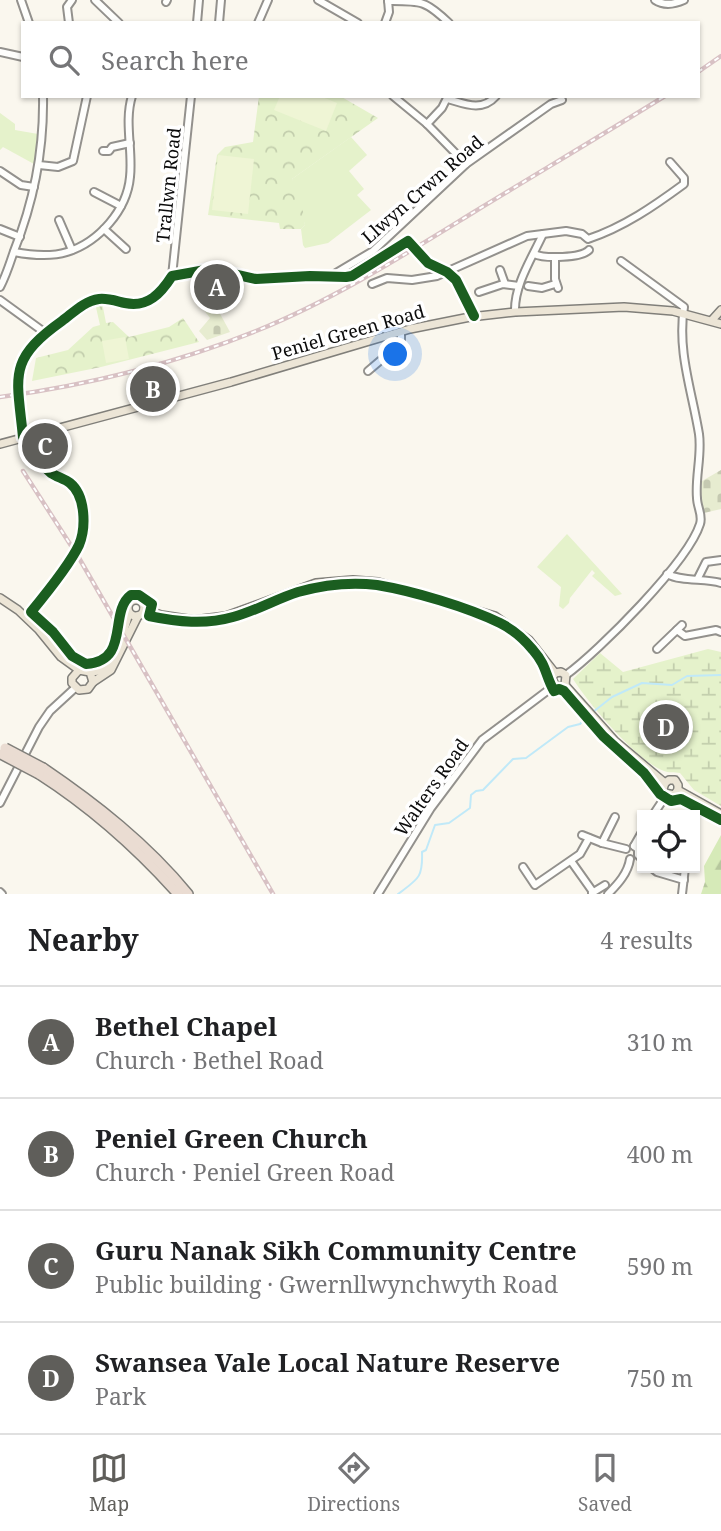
<!DOCTYPE html>
<meta charset="utf-8">
<style>
body{margin:0;font-family:"Noto Serif",serif;background:#f2f2f2;color:#202124}
.controls{position:absolute;right:21px;bottom:21px;display:grid;overflow:hidden;border-radius:0px;box-shadow:0 2px 5px #0004}
.controls button{width:63px;height:63px;display:grid;place-items:center;padding:0;border:0;border-bottom:2px solid #e0e0e0;background:#fff;color:#202124;font:35px sans-serif}
.you{position:absolute;left:396px;top:355px;width:24px;height:24px;margin:-18px;border:5px solid #fff;border-radius:50%;background:#1a73e8;box-shadow:0 0 0 10px #1a73e833}
.badge{display:grid;place-items:center;width:46px;height:46px;border-radius:50%;background:#5f5e5a;color:#fff;font-size:23px;font-weight:700}
.pin{position:absolute;translate:-50% -50%;border:4px solid #fff;box-shadow:0 2px 7px #0006}
.list{margin:0;padding:0;list-style:none}
h2{display:flex;justify-content:space-between;align-items:center;height:91px;margin:0;padding:0 28px;font-size:30px}
h2 small{font-size:23px;font-weight:400;color:#757577}
.list li{display:grid;grid-template-columns:46px 1fr auto;gap:21px;align-items:center;box-sizing:border-box;height:112px;padding:0 28px;border-top:2px solid #e0e0e0}
.list b{display:block;font-size:26px;white-space:nowrap}
.list p{margin:0;font-size:23px;white-space:nowrap;color:#757577}
.list em{font-size:23px;font-style:normal;color:#757577}
.icon{flex:none;width:38px;height:38px;fill:none;stroke:currentColor;stroke-width:2;stroke-linecap:round;stroke-linejoin:round}
.map{position:relative;flex:none;width:721px;height:894px;overflow:hidden}
.search{position:absolute;background:#fff;box-shadow:0 2px 5px #0004;left:21px;right:21px;top:21px;height:77px;display:flex;align-items:center;gap:18px;box-sizing:border-box;padding:0 24px;border-radius:0px;color:#757577;font-size:26px}
.sheet{height:539px;background:#fff}
nav{display:flex;justify-content:space-around;align-items:center;box-sizing:border-box;height:98px;border-top:2px solid #e0e0e0;background:#fff;font-size:19px;color:#757577}
nav a{display:grid;justify-items:center;gap:4px}
nav .on{color:#5f5e5a}
.map>svg:first-child{display:block}
</style>
<div class="map">
<svg width="721" height="894" viewBox="0 0 721 894">
<defs>
<pattern id="forest-firs" width="22" height="20" patternUnits="userSpaceOnUse" patternTransform="scale(1.75)"><rect width="22" height="20" fill="#d6eab8"/><path d="M5 1l3.5 6h-7zM16 11l3.5 6h-7z" fill="#b6c79d"/></pattern>
<pattern id="wetland-marsh" width="20" height="14" patternUnits="userSpaceOnUse" patternTransform="scale(1.75)"><rect width="20" height="14" fill="#e5f2cb"/><path d="M1 5h8M5 5V1M11 12h8M15 12V8" fill="none" stroke="#c3cead"/></pattern>
<pattern id="cemetery-stones" width="16" height="16" patternUnits="userSpaceOnUse" patternTransform="scale(1.75)"><rect width="16" height="16" fill="#e7ecd0"/><path d="M2 7V4a2 2 0 0 1 4 0v3zM10 15v-3a2 2 0 0 1 4 0v3z" fill="#c5c9b1"/></pattern>
<pattern id="park-crowns" width="20" height="18" patternUnits="userSpaceOnUse" patternTransform="scale(1.75)"><rect width="20" height="18" fill="#e5f2cb"/><path d="M2 6a3 3 0 1 1 6 0M12 15a3 3 0 1 1 6 0" fill="none" stroke="#c3cead"/></pattern>
</defs>
<rect width="100%" height="100%" fill="#faf7ee"/>
<g fill="#e5f2cb">
<path d="M0,113L15,124V130L38,134L34,164L3,147L0,150Z"/>
<path d="M351,137L367,155L349,171L364,189L357,195L371,210L328,243L305,248L303,245L301,229L305,225L292,179Z"/>
<path d="M567,534L622,594L615,596L592,576L595,573L592,570L570,598L569,603L563,609L559,606L561,587L537,567Z"/>
</g>
<path fill="url(#forest-firs)" d="M721,835V894H701L705,882L704,866Z"/>
<path fill="url(#wetland-marsh)" d="M708,649L721,652V806L694,790L680,773C675,772 668,773 664,771C638,762 588,703 573,679L600,653L623,672Z"/>
<g fill="url(#cemetery-stones)">
<path d="M212,272L233,280L212,299L230,332L207,340L199,331L210,318L191,293L201,286L194,275Z"/>
<path d="M721,470V509L704,513L699,489L702,481Z"/>
</g>
<g fill="url(#park-crowns)">
<path d="M259,96H340L378,118L292,179L300,192L305,225L301,229H280L279,223L208,215L217,155L225,147L253,142Z"/>
<path d="M102,302L106,323L113,322L129,337L169,327L183,318L199,342L101,367L32,381L36,358L68,350L93,327L100,325L95,303Z"/>
</g>
<g fill="#eff5d5">
<path d="M280,96H320L337,103L326,131L274,110Z"/>
<path d="M218,155L254,159L248,214L212,210Z"/>
<path d="M125,337L129,359L106,363L102,341Z"/>
</g>
<g fill="none" stroke-linecap="round" stroke-linejoin="round">
<g stroke="#c0e9f8" stroke-width="2">
<path d="M593,712L612,697L642,683L672,685L687,676L721,675"/>
<path d="M398,894C418,879 423,878 422,852L426,850L435,825L449,823L470,808L471,795L476,791L483,790L513,759L526,758L568,727L580,724L588,715"/>
</g>
<defs>
<g id="minor">
<path d="M21,0L29,23"/>
<path d="M95,0L119,23"/>
<path d="M318,0L358,23"/>
<path d="M655,0C664,6 675,4 684,0"/>
<path d="M388,1C421,1 425,0 449,23"/>
<path d="M166,2L167,0"/>
<path d="M69,23L67,7L72,0"/>
<path d="M197,23L199,0"/>
<path d="M219,23L221,0"/>
<path d="M258,23L268,0"/>
<path d="M385,23L389,12L388,0"/>
<path d="M0,52L23,57"/>
<path d="M393,96L427,124L466,164"/>
<path d="M448,99C465,104 482,112 496,96"/>
<path d="M427,124L442,108L448,96"/>
<path d="M103,151H109L112,147L130,143"/>
<path d="M39,165L58,167L73,161L87,96"/>
<path d="M0,171L21,185L34,187"/>
<path d="M94,192L121,206"/>
<path d="M59,220L72,250"/>
<path d="M0,229L20,237"/>
<path d="M104,229L126,249"/>
<path d="M14,252C30,255 51,257 67,252C99,242 127,210 130,177C133,150 124,122 132,96"/>
<path d="M534,254C545,259 581,258 589,250"/>
<path d="M555,257V279L558,288"/>
<path d="M500,270L505,284"/>
<path d="M172,276L191,96"/>
<path d="M335,276L336,273L373,251L466,164L551,104L562,100"/>
<path d="M372,284L387,278L412,280L437,276L527,236L566,231L582,234L588,239C624,227 654,206 684,184V178L670,162"/>
<path d="M528,286L542,288L555,284"/>
<path d="M0,287C6,276 10,263 14,251C34,201 44,150 43,96"/>
<path d="M479,292L503,284L519,286"/>
<path d="M0,300L44,332"/>
<path d="M515,312C514,285 532,258 543,234"/>
<path d="M368,371L401,343V332"/>
<path d="M17,380C20,370 21,359 28,350C37,336 82,301 98,299C107,298 115,300 124,303C148,308 160,293 172,276L211,269L256,279L310,276L346,277L352,276L408,241L428,263L447,272L456,280L474,316"/>
<path d="M19,400L23,437"/>
<path d="M29,436C32,448 41,465 51,473C57,477 65,479 71,484C87,497 85,529 78,546"/>
<path d="M667,574C682,582 704,578 721,583"/>
<path d="M698,578L706,562L721,560"/>
<path d="M33,609L67,563"/>
<path d="M677,630L685,636L716,630L721,632"/>
<path d="M657,649L682,625"/>
<path d="M566,675C599,651 688,562 700,524C703,515 697,507 697,498C695,477 702,455 699,434C692,391 677,351 684,307L621,261"/>
<path d="M0,803L39,727L50,711L75,688"/>
<path d="M653,815L667,794"/>
<path d="M689,815L690,812"/>
<path d="M582,835L602,843L626,849"/>
<path d="M602,843L615,817"/>
<path d="M634,846L638,849V855L642,859"/>
<path d="M634,846L642,832"/>
<path d="M571,861L593,892"/>
<path d="M523,867L535,885L580,854L589,838"/>
<path d="M652,868L657,872L684,880"/>
<path d="M0,892L2,894"/>
<path d="M592,893L605,885"/>
<path d="M378,894L431,808L482,740L555,685"/>
<path d="M608,894C618,884 628,873 630,859"/>
<path d="M682,894L685,868"/>
</g>
<g id="major">
<path d="M712,320L721,310"/>
<path d="M0,444L231,382L410,329L470,317L515,312L624,307L673,311L721,324"/>
<path d="M0,598L18,610L39,630L61,657L79,670L90,672L93,682L88,689L79,690L72,683V678L79,670"/>
<circle cx="136" cy="608" r="8"/>
<path d="M144,609L161,615L194,620L226,616L316,583L353,580L378,582L495,616L529,640L555,673"/>
<path d="M121,641L129,613"/>
<path d="M90,672L100,671L111,664"/>
<path d="M555,673L552,678L555,685L560,687L565,685"/>
<path d="M555,673L561,672L566,675L565,685"/>
<path d="M93,682L111,670L138,616"/>
<path d="M565,685L615,741L665,783L663,789L665,793L674,795L678,790"/>
<path d="M665,783L669,780H675L678,785V790L721,814"/>
</g>
<g id="highway">
<path d="M43,768C96,804 147,844 188,894"/>
<path d="M39,774C92,808 136,847 178,894"/>
</g>
</defs>
<use href="#minor" stroke="#93918d" stroke-width="10"/>
<use href="#major" stroke="#807f7a" stroke-width="10"/>
<use href="#highway" stroke="#807f7a" stroke-width="12"/>
<use href="#minor" stroke="#fefefc" stroke-width="6"/>
<use href="#major" stroke="#ece5d6" stroke-width="7"/>
<use href="#highway" stroke="#eadcd2" stroke-width="9"/>
<defs>
<g id="rail">
<path d="M698,72L721,56"/>
<path d="M0,397C88,385 174,364 256,331C333,300 404,255 474,212C538,173 602,135 665,96"/>
<path d="M23,471L79,558L273,894"/>
</g>
</defs>
<use href="#rail" stroke="#d8c1c4" stroke-width="4.5"/>
<use href="#rail" stroke="#fff" stroke-width="2" stroke-dasharray="5" stroke-linecap="butt"/>
<defs>
<g id="minor-bridge">
<path d="M17,380L19,400"/>
<path d="M67,563L78,546"/>
</g>
<g id="highway-bridge">
<path d="M5,748L43,768"/>
<path d="M1,754L39,774"/>
</g>
</defs>
<use href="#minor-bridge" stroke="#93918d" stroke-width="10" stroke-linecap="butt"/>
<use href="#highway-bridge" stroke="#807f7a" stroke-width="12" stroke-linecap="butt"/>
<use href="#minor-bridge" stroke="#fefefc" stroke-width="6"/>
<use href="#highway-bridge" stroke="#eadcd2" stroke-width="9"/>
<defs>
<path id="cycleway" d="M474,316L456,280L447,272L428,263L408,241L352,276L346,277L310,276L256,279L211,269L172,276C161,293 148,308 125,303C116,301 108,298 99,299C84,301 73,313 62,321C7,360 17,376 23,437L29,436C32,448 41,465 51,473C57,477 65,479 70,483C86,496 86,528 79,545C70,564 45,595 31,612L53,632L72,656L86,664C131,661 108,612 131,595H139L152,604L149,616C178,622 205,625 233,617C256,611 276,599 298,592C323,585 352,582 377,585C413,591 467,607 500,623C512,629 524,639 533,650C547,666 545,675 554,691L559,689L564,691L603,736L644,773L660,794L671,801L681,799L721,820"/>
</defs>
<use href="#cycleway" stroke="#fff" stroke-width="15"/>
<use href="#cycleway" stroke="#1b5e20" stroke-width="10"/>
</g>
<g text-anchor="middle" dominant-baseline="central" stroke-width="7" stroke-linejoin="round" paint-order="stroke">
<g font-size="18" fill="#0b0b0b" stroke="#fff">
<text transform="translate(168 185) rotate(-84)">Trallwn Road</text>
<text transform="translate(422 189) rotate(-41)">Llwyn Crwn Road</text>
<text transform="translate(348 332) rotate(-16)">Peniel Green Road</text>
<text transform="translate(431 787) rotate(-55)">Walters Road</text>
</g>
</g>
</svg>
<div class="controls">
<button><svg class="icon" aria-label="locate" viewBox="0 0 24 24"><circle cx="12" cy="12" r="6"/><path d="M12 2v4M12 18v4M2 12h4M18 12h4"/></svg></button>
</div>
<div class="you"></div>
<div class="pin badge" style="left:217px;top:287px">A</div>
<div class="pin badge" style="left:153px;top:389px">B</div>
<div class="pin badge" style="left:45px;top:446px">C</div>
<div class="pin badge" style="left:666px;top:727px">D</div>
<div class="search"><svg class="icon" aria-label="search" viewBox="0 0 24 24"><circle cx="10" cy="10" r="6"/><path d="M15 15l6 6"/></svg>Search here</div>
</div>
<section class="sheet">
<h2>Nearby<small>4 results</small></h2>
<ul class="list">
<li><span class="badge">A</span><div><b>Bethel Chapel</b><p>Church · Bethel Road</p></div><em>310 m</em></li>
<li><span class="badge">B</span><div><b>Peniel Green Church</b><p>Church · Peniel Green Road</p></div><em>400 m</em></li>
<li><span class="badge">C</span><div><b>Guru Nanak Sikh Community Centre</b><p>Public building · Gwernllwynchwyth Road</p></div><em>590 m</em></li>
<li><span class="badge">D</span><div><b>Swansea Vale Local Nature Reserve</b><p>Park</p></div><em>750 m</em></li>
</ul>
</section>
<nav>
<a class="on"><svg class="icon" aria-label="map" viewBox="0 0 24 24"><path d="M3 6l6-2 6 2 6-2v14l-6 2-6-2-6 2zM9 4v14M15 6v14"/></svg>Map</a>
<a><svg class="icon" aria-label="directions" viewBox="0 0 24 24"><path d="M12 3l9 9-9 9-9-9zM9 14v-3h6M13 9l2 2-2 2"/></svg>Directions</a>
<a><svg class="icon" aria-label="saved" viewBox="0 0 24 24"><path d="M7 4h10v16l-5-4-5 4z"/></svg>Saved</a>
</nav>
